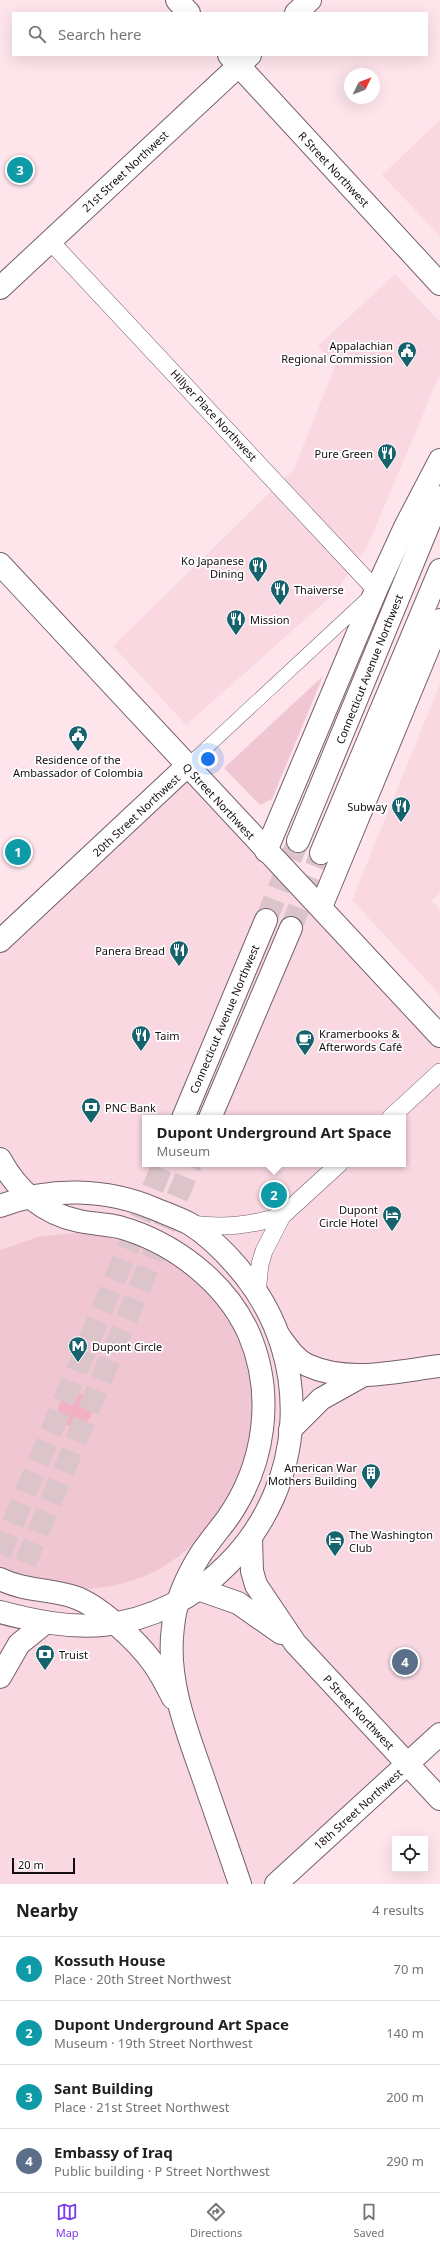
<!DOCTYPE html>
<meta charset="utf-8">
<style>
body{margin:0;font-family:"Noto Sans",sans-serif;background:#f2f2f2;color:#202124}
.controls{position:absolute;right:12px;bottom:12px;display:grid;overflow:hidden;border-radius:0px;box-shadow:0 4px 16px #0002}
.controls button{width:36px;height:36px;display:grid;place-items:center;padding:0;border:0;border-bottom:1px solid #e0e0e0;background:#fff;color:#202124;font:20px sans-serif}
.compass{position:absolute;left:344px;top:68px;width:36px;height:36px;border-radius:50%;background:#fff;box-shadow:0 4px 16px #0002;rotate:47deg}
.scale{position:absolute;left:12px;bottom:10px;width:63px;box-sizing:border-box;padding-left:4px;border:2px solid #140d0f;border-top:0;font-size:11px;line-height:14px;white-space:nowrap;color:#140d0f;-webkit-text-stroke:3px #fff;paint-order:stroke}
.you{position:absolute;left:208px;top:759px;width:14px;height:14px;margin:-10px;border:3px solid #fff;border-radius:50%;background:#1a73e8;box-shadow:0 0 0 6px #1a73e833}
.badge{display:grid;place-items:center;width:26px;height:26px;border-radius:50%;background:#7c3aed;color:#fff;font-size:13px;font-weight:700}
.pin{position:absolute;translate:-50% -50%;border:2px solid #fff;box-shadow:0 1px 4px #0006}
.popup{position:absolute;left:142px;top:1115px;width:264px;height:52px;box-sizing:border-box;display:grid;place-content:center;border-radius:0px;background:#fff;filter:drop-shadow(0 1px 3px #0005);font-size:13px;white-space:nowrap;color:#757577}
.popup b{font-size:15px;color:#202124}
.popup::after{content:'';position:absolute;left:50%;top:100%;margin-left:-8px;border:8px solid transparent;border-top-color:#fff}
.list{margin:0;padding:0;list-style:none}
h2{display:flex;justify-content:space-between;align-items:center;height:52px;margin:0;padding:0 16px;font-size:17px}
h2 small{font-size:13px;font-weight:400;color:#757577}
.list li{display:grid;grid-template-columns:26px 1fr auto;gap:12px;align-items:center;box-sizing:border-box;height:64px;padding:0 16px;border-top:1px solid #e0e0e0}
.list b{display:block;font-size:15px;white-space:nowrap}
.list p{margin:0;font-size:13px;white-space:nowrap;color:#757577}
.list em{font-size:13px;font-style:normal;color:#757577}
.icon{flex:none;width:22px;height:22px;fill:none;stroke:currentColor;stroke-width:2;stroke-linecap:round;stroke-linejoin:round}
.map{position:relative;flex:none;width:440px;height:1884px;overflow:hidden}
.search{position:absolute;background:#fff;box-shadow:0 4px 16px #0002;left:12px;right:12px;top:12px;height:44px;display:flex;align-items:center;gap:10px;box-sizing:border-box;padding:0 14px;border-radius:0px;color:#757577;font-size:15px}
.sheet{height:308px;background:#fff}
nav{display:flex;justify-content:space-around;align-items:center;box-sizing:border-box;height:56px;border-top:1px solid #e0e0e0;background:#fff;font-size:11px;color:#757577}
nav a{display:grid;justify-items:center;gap:2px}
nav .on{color:#7c3aed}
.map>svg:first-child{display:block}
</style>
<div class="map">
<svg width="440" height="1884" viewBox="0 0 440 1884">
<rect width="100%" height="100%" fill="#fee5ec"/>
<g fill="#f9d8e1" fill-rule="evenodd">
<path d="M440,120V236L382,175Z"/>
<path d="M395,274L440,322V374L368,545L336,592L186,725L113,646L294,469L335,366L318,346Z"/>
<path d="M440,684V893L432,901L440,909V995L352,900Z"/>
<path d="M187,766L440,1036V1734L276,1884H0V941ZM145,1118H403V1164H145Z"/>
</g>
<g fill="#f0c6d2">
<path d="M323,676L272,799L260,805L224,768Z"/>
<path d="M77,1233C193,1240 283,1346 244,1461C240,1472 238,1487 232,1497C226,1507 217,1516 210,1525C179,1565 136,1587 84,1589C57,1590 27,1578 0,1572V1250L41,1236Z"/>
</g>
<circle fill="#f1b0c4" cx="75" cy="1410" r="17"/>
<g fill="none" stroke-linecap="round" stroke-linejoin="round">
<g stroke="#dbc5cb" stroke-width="22" stroke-dasharray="22 11" stroke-linecap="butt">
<path d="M266,920L298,841"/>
<path d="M291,928L321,853"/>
<path d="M0,1554L163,1164"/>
<path d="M0,1624L191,1164"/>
</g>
<defs>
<path id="pedestrian" d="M187,766L368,598"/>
<g id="minor">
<path d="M50,241L376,590"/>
<path d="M390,1118L440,1072"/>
<path d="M190,1224C225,1228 248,1226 282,1216"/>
<path d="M257,1293L260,1264L264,1251L282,1216L339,1164"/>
</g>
<g id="tertiary">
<path d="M296,13L310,0"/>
<path d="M0,288L250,55"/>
<path d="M0,941L187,766"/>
</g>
<g id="secondary">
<path d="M177,0L189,13"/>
<path d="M229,55L440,284"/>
<path d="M0,564L440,1036"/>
<path d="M279,1336C287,1347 295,1359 307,1365C348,1384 398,1371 440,1366"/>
<path d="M290,1430L321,1399L364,1375"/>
<path d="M251,1538L252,1571L256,1585L295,1643L440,1799"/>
<path d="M198,1589L238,1603L281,1633"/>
<path d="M276,1884L440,1734"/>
</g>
<g id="primary">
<path d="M298,841L440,497"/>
<path d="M266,851L376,590L405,527L440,460"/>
<path d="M321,853L440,570"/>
<path d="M321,907L440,620"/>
<path d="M183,1118L266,920"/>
<path d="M210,1118L291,928"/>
<path d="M0,1159C17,1191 44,1214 79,1221C93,1224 106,1224 119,1227C173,1242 226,1282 249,1334C275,1395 265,1465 227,1519C218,1531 208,1543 200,1555C187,1576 175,1603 173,1627C166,1679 186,1729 203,1777C215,1812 228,1848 240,1884"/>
<path d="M0,1206C50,1187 106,1188 155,1209C167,1214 179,1218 190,1224C212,1238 229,1256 245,1276C313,1362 306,1484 229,1563C196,1597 151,1620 103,1625C68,1628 34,1621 0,1612"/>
<path d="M0,1579C24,1591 50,1589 74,1597C99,1605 138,1642 153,1663C161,1674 167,1686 173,1698"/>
<path d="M0,1677L19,1644L45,1623"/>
</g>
</defs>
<use href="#pedestrian" stroke="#756167" stroke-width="14"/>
<use href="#minor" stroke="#756167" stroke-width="18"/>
<use href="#tertiary" stroke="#756167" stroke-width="24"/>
<use href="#secondary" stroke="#756167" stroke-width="24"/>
<use href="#primary" stroke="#756167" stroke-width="24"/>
<use href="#pedestrian" stroke="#fff" stroke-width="13"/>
<use href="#minor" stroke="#fff" stroke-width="17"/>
<use href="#tertiary" stroke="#fff" stroke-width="22"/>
<use href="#secondary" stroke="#fff" stroke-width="22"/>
<use href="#primary" stroke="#fff" stroke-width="22"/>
</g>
<defs>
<symbol id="civic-pin" viewBox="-11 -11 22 30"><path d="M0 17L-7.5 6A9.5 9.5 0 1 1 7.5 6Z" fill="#16636d" stroke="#fff"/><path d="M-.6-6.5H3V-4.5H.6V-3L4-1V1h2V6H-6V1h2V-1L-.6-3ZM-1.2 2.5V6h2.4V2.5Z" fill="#fff"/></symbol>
<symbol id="restaurant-pin" viewBox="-11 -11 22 30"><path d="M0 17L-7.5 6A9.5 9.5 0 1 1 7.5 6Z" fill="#16636d" stroke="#fff"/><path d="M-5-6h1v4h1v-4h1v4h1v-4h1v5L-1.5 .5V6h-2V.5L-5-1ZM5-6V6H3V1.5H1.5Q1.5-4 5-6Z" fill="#fff"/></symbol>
<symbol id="cafe-pin" viewBox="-11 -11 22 30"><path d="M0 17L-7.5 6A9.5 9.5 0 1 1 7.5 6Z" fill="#16636d" stroke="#fff"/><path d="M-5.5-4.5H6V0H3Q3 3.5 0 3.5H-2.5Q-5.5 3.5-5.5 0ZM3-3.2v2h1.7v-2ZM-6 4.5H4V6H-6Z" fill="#fff"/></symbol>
<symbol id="bank-pin" viewBox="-11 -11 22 30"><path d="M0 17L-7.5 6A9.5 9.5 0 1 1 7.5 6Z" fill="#16636d" stroke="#fff"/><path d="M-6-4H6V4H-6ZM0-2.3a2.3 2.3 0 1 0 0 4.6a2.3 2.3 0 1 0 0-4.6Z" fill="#fff"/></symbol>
<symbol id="hotel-pin" viewBox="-11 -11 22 30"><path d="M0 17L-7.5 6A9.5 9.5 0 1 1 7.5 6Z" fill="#16636d" stroke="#fff"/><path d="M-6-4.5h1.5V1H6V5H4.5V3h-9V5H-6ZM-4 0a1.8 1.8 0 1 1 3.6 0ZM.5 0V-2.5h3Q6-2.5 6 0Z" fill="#fff"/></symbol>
<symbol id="metro-pin" viewBox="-11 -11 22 30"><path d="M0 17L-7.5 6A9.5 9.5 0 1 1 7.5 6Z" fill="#16636d" stroke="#fff"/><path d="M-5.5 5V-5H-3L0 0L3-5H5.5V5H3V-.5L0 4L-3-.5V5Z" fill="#fff"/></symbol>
<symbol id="building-pin" viewBox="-11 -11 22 30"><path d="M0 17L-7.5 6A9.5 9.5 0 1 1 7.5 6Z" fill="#16636d" stroke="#fff"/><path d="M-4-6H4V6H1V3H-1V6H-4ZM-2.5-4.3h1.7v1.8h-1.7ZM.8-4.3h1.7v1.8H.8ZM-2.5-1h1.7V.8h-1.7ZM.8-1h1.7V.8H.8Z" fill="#fff"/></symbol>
</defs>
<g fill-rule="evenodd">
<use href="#civic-pin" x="396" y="340" width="22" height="30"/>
<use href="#restaurant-pin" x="376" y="442" width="22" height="30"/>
<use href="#restaurant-pin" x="247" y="555" width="22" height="30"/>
<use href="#restaurant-pin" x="269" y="578" width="22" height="30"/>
<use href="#restaurant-pin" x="225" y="608" width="22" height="30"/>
<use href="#civic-pin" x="67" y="724" width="22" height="30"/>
<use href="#restaurant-pin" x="390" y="795" width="22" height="30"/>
<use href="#restaurant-pin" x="168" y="939" width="22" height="30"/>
<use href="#restaurant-pin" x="130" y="1024" width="22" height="30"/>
<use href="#cafe-pin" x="294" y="1028" width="22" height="30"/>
<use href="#bank-pin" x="80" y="1096" width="22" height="30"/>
<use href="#hotel-pin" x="381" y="1204" width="22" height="30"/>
<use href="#metro-pin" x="67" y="1335" width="22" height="30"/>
<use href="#building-pin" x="360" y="1462" width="22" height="30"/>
<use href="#hotel-pin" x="324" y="1529" width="22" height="30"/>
<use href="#bank-pin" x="34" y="1643" width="22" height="30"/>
</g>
<g text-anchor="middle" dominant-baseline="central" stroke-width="3.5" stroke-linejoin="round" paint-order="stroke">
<g font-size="11" fill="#140d0f" stroke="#fff">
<text transform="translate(334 169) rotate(47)">R Street Northwest</text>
<text transform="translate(125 171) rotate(-43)">21st Street Northwest</text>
<text transform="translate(214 415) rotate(47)">Hillyer Place Northwest</text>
<text transform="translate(369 669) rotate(-68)">Connecticut Avenue Northwest</text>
<text transform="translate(219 801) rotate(47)">Q Street Northwest</text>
<text transform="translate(136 815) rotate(-43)">20th Street Northwest</text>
<text transform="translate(224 1019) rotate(-67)">Connecticut Avenue Northwest</text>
<text transform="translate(359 1712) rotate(47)">P Street Northwest</text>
<text transform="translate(358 1809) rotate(-42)">18th Street Northwest</text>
</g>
<g font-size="11" fill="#140d0f" stroke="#fff" text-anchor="start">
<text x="393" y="345" text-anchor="end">Appalachian<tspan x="393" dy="13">Regional Commission</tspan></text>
<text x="373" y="453" text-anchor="end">Pure Green</text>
<text x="244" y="560" text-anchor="end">Ko Japanese<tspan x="244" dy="13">Dining</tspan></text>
<text x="294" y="589">Thaiverse</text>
<text x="250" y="619">Mission</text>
<text x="78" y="759" text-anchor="middle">Residence of the<tspan x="78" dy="13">Ambassador of Colombia</tspan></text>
<text x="387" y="806" text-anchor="end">Subway</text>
<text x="165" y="950" text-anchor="end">Panera Bread</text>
<text x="319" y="1033">Kramerbooks &amp;<tspan x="319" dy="13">Afterwords Café</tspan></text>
<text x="155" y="1035">Taim</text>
<text x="105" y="1107">PNC Bank</text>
<text x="378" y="1209" text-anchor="end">Dupont<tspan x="378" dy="13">Circle Hotel</tspan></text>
<text x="92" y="1346">Dupont Circle</text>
<text x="357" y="1467" text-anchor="end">American War<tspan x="357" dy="13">Mothers Building</tspan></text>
<text x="349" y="1534">The Washington<tspan x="349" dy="13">Club</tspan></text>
<text x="59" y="1654">Truist</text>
</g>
</g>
</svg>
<div class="controls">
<button><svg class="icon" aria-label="locate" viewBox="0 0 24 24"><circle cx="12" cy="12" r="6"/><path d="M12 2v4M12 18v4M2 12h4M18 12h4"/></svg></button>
</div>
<svg class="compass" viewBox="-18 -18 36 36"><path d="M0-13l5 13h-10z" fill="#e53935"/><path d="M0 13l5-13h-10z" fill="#757577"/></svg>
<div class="scale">20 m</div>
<div class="you"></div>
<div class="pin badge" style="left:18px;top:852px;background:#0f9aa8">1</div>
<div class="pin badge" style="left:274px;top:1195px;background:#0f9aa8">2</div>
<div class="popup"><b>Dupont Underground Art Space</b>Museum</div>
<div class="pin badge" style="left:20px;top:170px;background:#0f9aa8">3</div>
<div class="pin badge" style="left:405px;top:1662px;background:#5c6f8a">4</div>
<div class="search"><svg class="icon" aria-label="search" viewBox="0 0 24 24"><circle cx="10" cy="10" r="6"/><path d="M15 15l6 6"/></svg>Search here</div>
</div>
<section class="sheet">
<h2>Nearby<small>4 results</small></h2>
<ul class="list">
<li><span class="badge" style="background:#0f9aa8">1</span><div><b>Kossuth House</b><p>Place · 20th Street Northwest</p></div><em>70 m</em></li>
<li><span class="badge" style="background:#0f9aa8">2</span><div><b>Dupont Underground Art Space</b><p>Museum · 19th Street Northwest</p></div><em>140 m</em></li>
<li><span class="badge" style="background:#0f9aa8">3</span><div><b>Sant Building</b><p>Place · 21st Street Northwest</p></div><em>200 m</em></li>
<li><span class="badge" style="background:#5c6f8a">4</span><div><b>Embassy of Iraq</b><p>Public building · P Street Northwest</p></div><em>290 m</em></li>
</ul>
</section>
<nav>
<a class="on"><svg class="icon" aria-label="map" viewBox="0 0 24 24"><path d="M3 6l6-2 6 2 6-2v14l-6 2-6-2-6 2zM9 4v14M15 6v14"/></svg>Map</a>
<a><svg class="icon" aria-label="directions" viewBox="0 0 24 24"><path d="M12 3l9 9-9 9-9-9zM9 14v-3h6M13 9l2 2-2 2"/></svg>Directions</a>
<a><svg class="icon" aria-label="saved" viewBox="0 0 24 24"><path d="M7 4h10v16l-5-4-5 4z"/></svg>Saved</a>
</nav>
